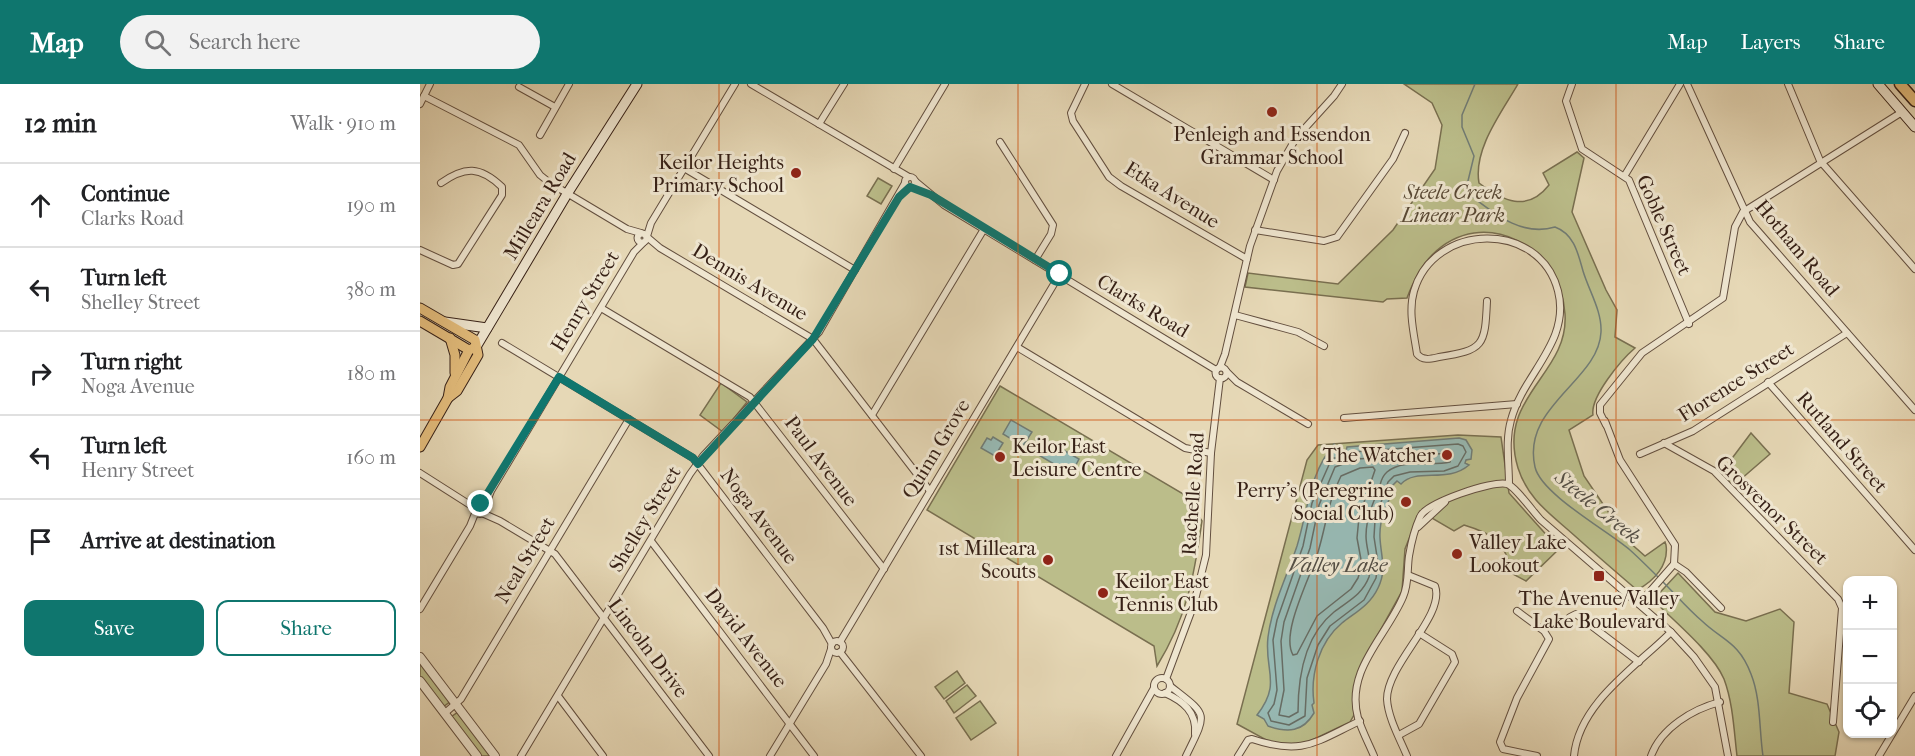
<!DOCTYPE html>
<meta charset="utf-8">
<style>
body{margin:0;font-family:"IM FELL French Canon",serif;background:#f2f2f2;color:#202124}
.controls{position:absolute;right:18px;bottom:18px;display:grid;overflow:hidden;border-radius:12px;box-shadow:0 2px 4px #0004}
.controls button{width:54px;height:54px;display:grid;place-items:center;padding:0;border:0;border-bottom:2px solid #e0e0e0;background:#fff;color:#202124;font:30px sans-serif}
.stop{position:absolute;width:18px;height:18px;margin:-14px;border:4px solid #0f766e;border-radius:50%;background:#fff}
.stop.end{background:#0f766e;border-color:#fff;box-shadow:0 2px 6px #0008}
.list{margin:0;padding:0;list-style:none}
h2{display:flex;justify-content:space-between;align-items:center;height:78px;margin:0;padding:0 24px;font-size:26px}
h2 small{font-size:20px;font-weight:400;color:#757577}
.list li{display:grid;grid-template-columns:39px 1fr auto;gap:18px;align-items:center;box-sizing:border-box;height:84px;padding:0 24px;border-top:2px solid #e0e0e0}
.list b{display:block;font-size:22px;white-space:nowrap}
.list p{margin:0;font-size:20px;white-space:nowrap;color:#757577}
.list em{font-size:20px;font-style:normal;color:#757577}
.actions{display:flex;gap:12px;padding:18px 24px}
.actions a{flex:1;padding:14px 0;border:2px solid #0f766e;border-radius:12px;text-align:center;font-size:21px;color:#0f766e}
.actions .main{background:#0f766e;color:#fff}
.icon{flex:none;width:33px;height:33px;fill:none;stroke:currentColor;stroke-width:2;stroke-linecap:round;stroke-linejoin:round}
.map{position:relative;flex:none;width:1495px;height:672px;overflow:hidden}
header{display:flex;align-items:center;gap:36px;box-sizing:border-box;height:84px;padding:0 30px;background:#0f766e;color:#fff}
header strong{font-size:28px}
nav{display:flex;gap:33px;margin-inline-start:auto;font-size:21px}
.search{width:420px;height:54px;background:#f2f2f2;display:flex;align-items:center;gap:15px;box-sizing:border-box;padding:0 21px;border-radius:33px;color:#757577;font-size:22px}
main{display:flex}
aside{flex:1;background:#fff}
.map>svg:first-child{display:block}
</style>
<header>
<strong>Map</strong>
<div class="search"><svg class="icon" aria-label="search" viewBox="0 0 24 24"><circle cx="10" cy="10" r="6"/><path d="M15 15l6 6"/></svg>Search here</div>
<nav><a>Map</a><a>Layers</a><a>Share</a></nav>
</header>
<main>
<aside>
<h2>12 min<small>Walk · 910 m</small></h2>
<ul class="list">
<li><svg class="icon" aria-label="ahead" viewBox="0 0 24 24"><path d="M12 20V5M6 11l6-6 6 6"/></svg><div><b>Continue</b><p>Clarks Road</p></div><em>190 m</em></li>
<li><svg class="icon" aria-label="left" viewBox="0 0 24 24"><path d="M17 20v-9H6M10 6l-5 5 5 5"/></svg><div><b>Turn left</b><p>Shelley Street</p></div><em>380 m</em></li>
<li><svg class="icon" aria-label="right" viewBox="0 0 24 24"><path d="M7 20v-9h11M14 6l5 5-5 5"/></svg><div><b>Turn right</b><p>Noga Avenue</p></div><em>180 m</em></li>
<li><svg class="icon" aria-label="left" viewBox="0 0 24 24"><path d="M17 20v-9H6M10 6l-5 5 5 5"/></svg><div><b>Turn left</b><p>Henry Street</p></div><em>160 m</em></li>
<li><svg class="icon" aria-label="arrive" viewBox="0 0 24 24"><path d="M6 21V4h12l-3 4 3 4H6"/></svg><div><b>Arrive at destination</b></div></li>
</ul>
<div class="actions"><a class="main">Save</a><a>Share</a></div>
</aside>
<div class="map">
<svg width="1495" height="672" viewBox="0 0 1495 672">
<rect width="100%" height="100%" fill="#e6d8b6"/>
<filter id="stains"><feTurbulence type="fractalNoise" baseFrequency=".00333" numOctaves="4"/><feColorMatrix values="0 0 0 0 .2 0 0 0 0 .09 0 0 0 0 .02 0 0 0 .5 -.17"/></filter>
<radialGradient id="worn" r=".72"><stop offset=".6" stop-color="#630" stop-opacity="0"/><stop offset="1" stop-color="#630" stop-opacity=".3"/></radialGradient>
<g fill="#bbbd8a" stroke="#796f50" stroke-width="1.5">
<path d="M984,0H1098C1082,28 1053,65 1059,99C1083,117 1107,129 1129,101L1123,89L1157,68L1164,74L1152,128L1186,206L1197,226L1195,253L1215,264C1201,276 1170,313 1173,331L1149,346L1164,392L1208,457L1225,472L1245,458L1246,461C1249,481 1234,497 1217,506C1196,488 1175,470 1155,452C1132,431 1108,416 1098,384C1076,312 1149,291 1145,230C1141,164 1064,119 1012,171C1000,183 993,198 987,214L967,215L963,218L825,203L828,189L918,200L973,146L1015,85L1022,41L1012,19Z"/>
<path d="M458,94L472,102L461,120L447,112Z"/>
<path d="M301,299L327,318L303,348L280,331Z"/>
<path d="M580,302L765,411L782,437C774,493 767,533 737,582L734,562L507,426Z"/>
<path d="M1331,349L1350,370L1313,402L1301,389Z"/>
<path d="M1038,351L1081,353L1089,409L1139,465L1106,497L1091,489C1086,458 1074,450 1044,441L1034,447L1000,427L985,465L982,507L940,583L935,604L934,631L930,638L888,658L869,662L852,659L817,640L887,376L898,361Z"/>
<path d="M1258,489L1295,528L1326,537L1360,525L1374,538L1369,609L1407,620L1419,648L1415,672H1317C1314,647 1313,619 1304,595C1293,569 1253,536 1233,516Z"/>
<path d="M0,576L31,617L23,623L0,592Z"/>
<path d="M537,587L545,599L524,615L515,603Z"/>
<path d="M547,601L556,612L534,629L526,617Z"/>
<path d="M560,617L576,639L551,656L536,634Z"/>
<path d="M38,628L72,672H61L31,633Z"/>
</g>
<g fill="#97b9b3" stroke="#717c75" stroke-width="1.5">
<path d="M591,336L612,348L603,362L583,350Z"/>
<path d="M619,352L659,375L651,390L610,366Z"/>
<path d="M573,353L583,359L575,372L561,364L567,354L571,356Z"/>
<path d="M1039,354L1046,356L1052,366L1051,375L1046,376L1045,379L1049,381C1027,400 997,383 981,400L977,397L972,402L974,406C966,421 959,436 960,454C961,473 967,486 958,504C950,521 936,528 922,539C899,558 890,591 894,619L892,621L894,629C883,648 868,649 848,642L844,635L837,631C862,599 844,587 848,553C852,521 867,492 877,462C888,426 889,390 914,360L920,369L926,367L927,363Z"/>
</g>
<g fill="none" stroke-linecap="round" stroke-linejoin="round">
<g stroke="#676d65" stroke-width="1.5">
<path d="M1038,360L1043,362L1046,368L1038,382L1024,387L990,388L974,392L968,398L955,436L954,453L958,479L956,494L944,516L910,542L898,561L887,594L885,632L869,641L851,637L848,629L854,620L857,606L853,556L857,536L883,462L892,419L912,374H923L933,368Z"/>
<path d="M1032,369L1030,378C1010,383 984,374 967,388C960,394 961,400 958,408C951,422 946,436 946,452C946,466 953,479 949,493C942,511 928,517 914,528C884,552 878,593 878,628L869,633L859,631L864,606L861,557L864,538L890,464L899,421L915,383L937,375Z"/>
<path d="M940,384L953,383L955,386L939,433L937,454L942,481L938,494L931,505L897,532L877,570L873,571C860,549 891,492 898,468C906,442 908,417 921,392Z"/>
</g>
<g stroke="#717c75" stroke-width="1.5">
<path d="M1055,0L1042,31V43L1054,72L1047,101L1050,111C1075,130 1102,153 1135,143C1154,150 1158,169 1163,187C1169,207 1182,227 1181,248C1179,297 1101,322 1115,383C1121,410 1188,447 1210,466C1220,475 1230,485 1240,495"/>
<path d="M1243,498C1256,511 1268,525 1282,537C1303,557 1319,558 1331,590C1341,615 1339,645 1343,672"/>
</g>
<defs>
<g id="minor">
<path d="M331,0L489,93"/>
<path d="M665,0L651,29L653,37L689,93L701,102L827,175"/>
<path d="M692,0L854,96"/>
<path d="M1152,0L1146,17L1162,65L1209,96L1269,240"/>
<path d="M1267,0L1330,138L1495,326"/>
<path d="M1368,0L1401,79"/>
<path d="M99,3L135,23"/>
<path d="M4,12L99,61L120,91L130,99L207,145L221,149"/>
<path d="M0,20L10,0"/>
<path d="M399,40L424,0"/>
<path d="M120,51L149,0"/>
<path d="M580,58L633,141L631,150L615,176"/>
<path d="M1402,79L1495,185"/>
<path d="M264,84L435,186"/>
<path d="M474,85L525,0"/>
<path d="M1205,91L1260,0"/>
<circle cx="490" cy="98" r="5"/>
<path d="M495,97L524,121L796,286"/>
<path d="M835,146L904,157L917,153L973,75L985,49"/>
<circle cx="222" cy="154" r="4.5"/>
<path d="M227,152L231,139L315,0"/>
<path d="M227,153L240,164L393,255L510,407"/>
<path d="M0,166L33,181L38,180L82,111V103C60,82 45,82 21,99"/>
<path d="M1067,217C1065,262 1064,266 1019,273C1010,275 1003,277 997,270C994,250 988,227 994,207C1014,138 1120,136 1138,207C1151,258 1103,290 1091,336C1085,357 1089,378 1089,400"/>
<path d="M181,224L330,313L464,485"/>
<path d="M815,231L878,248L904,262"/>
<path d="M82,259L273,374L403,544L412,560"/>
<path d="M597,263L765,364L791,369"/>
<path d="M800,283L805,270L830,162L857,87L876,54L914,12L922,0"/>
<circle cx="801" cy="289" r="5.5"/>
<path d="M807,288L817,298L888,340"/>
<path d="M1348,298L1495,466"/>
<path d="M452,331L564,145"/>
<path d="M924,334L1097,320"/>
<path d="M1185,337L1200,376L1255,461L1254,480L1219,520"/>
<path d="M1186,341L1180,329V321L1222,269L1303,214L1315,143L1323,128L1482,28"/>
<path d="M1244,359L1294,387L1418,515L1422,524L1413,638"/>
<path d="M1220,370L1273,347L1427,249"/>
<path d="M0,389L55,424"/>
<circle cx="60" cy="425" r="5"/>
<path d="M65,422L71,407L214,168L223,159"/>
<path d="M62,429L80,437L135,470L289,672"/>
<path d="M998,443L1025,418"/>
<path d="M231,457L394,672"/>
<path d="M1254,480L1266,488L1301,524"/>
<path d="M0,525L50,442L56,427"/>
<path d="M1097,527L1124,547L1129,555L1097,614L1080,658L1083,665L1117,672"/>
<path d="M1150,533L1156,530L1219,578"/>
<circle cx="417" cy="563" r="6"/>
<path d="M420,558L640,190"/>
<path d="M420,568L501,672"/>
<circle cx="742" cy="602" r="8"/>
<path d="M746,595L774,520L786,471L791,369L800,294"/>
<path d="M750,602C788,632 788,627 766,672"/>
<path d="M745,609C763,617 777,628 775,650"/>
<path d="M138,612L183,672"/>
<path d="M25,629L41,615L209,335"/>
<path d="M979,651L999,640L1035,578L1032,570L999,549"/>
<path d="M101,672L270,390L283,372L399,248L485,99"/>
<path d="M350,672L406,580L411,565"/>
<path d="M696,672L734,604"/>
<path d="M818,672L828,656L832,655C883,672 895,658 940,637"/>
<path d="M954,672C949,660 942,647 938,634C925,586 966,553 983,513C989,500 987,486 989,472C991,460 995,444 1000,433C1005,419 1073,396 1087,400C1095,402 1114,429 1121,436L1251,548L1274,573L1295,603L1308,672"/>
<path d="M987,672C980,655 968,634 967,615C967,580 1026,531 1015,502L988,491"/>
<path d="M1154,672C1159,619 1216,583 1251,548"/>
<path d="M1231,672C1241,644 1273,625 1300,618"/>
<path d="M1459,672L1495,612"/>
</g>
<g id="tertiary">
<path d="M0,573L75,672"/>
<path d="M0,597L57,672"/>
</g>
<g id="secondary">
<path d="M1458,0L1495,43"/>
<path d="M25,238L67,244"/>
<path d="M56,263L147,110L217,0"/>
</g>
<g id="primary">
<path d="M0,224L55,256L58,271L37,307L28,314"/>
<path d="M0,237L49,266"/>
<path d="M30,254L35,271V289"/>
<path d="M0,363L28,314L30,303L49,266L56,263"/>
</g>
<path id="motorway" d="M1480,0L1495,17"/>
</defs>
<use href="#minor" stroke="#634f3f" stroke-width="8"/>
<use href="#tertiary" stroke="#634f3f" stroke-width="10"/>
<use href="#secondary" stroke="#372117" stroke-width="11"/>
<use href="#primary" stroke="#372117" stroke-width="11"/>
<use href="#motorway" stroke="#372117" stroke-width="13"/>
<use href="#minor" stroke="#efe6d0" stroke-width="6"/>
<use href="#tertiary" stroke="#efe6d0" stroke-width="8"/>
<use href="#secondary" stroke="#efe6d0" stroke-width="9"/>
<use href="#primary" stroke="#e3bc7b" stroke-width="9"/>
<use href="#motorway" stroke="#e3bc7b" stroke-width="10"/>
</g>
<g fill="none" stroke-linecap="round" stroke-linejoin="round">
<path stroke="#0f766e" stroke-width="8" d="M61,420L139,293L273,374L278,380L393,255L479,113L490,103L511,111L640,190"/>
</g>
<path fill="none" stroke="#cd510e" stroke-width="1.5" stroke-opacity="0.55" d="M299,0V672M598,0V672M897,0V672M1196,0V672M0,336H1495"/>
<g fill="#8f2418" stroke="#efe6d0" stroke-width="2">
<circle cx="852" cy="28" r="6"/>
<circle cx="376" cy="89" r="6"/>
<circle cx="1027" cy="371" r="6"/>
<circle cx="580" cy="373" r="6"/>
<circle cx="986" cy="418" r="6"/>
<circle cx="1037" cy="470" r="6"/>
<circle cx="628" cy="476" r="6"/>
<rect x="1173" y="486" width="12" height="12" rx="3"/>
<circle cx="683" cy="509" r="6"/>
</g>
<g text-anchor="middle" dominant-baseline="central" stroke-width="6" stroke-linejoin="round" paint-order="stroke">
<g font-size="20" fill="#372117" stroke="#efe6d0" text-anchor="end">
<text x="852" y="50" text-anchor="middle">Penleigh and Essendon<tspan x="852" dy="23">Grammar School</tspan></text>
<text x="364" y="78">Keilor Heights<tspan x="364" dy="23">Primary School</tspan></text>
<text x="592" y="362" text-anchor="start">Keilor East<tspan x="592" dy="23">Leisure Centre</tspan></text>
<text x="1015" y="371">The Watcher</text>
<text x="974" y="406">Perry's (Peregrine<tspan x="974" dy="23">Social Club)</tspan></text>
<text x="1049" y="458" text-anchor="start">Valley Lake<tspan x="1049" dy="23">Lookout</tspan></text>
<text x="616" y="464">1st Milleara<tspan x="616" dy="23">Scouts</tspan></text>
<text x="695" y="497" text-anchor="start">Keilor East<tspan x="695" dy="23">Tennis Club</tspan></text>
<text x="1179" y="514" text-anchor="middle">The Avenue/Valley<tspan x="1179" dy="23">Lake Boulevard</tspan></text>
</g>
<g font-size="20" font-style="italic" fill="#584834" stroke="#efe6d0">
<text x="1033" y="108">Steele Creek<tspan x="1033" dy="23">Linear Park</tspan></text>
</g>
<g font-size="20" fill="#372117" stroke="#efe6d0">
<text transform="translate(752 111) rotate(32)">Etka Avenue</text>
<text transform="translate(120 122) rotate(-59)">Milleara Road</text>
<text transform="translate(1244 141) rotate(66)">Goble Street</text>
<text transform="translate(1377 164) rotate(50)">Hotham Road</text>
<text transform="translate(330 198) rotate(31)">Dennis Avenue</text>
<text transform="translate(165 217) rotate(-59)">Henry Street</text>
<text transform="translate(723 222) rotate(31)">Clarks Road</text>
<text transform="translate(1316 298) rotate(-32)">Florence Street</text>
<text transform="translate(1422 358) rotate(49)">Rutland Street</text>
<text transform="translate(516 365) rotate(-59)">Quinn Grove</text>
<text transform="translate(401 377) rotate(53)">Paul Avenue</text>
<text transform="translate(773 410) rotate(-86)">Rachelle Road</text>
<text transform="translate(1352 426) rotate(44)">Grosvenor Street</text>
<text transform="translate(339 432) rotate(53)">Noga Avenue</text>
<text transform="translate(225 435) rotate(-59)">Shelley Street</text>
<text transform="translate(105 476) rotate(-59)">Neal Street</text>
<text transform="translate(326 554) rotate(52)">David Avenue</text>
<text transform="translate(228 564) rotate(53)">Lincoln Drive</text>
</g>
<g font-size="21" font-style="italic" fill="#544f46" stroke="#efe6d0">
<text transform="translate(1178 423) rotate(39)">Steele Creek</text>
<text x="918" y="481">Valley Lake</text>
</g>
</g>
<rect width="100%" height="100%" filter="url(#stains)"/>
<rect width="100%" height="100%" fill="url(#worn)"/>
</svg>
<div class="controls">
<button>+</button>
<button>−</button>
<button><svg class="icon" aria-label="locate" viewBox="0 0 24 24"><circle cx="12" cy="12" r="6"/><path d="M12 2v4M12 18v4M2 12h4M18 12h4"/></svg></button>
</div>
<div class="stop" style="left:640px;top:190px"></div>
<div class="stop end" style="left:61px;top:420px"></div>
</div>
</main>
